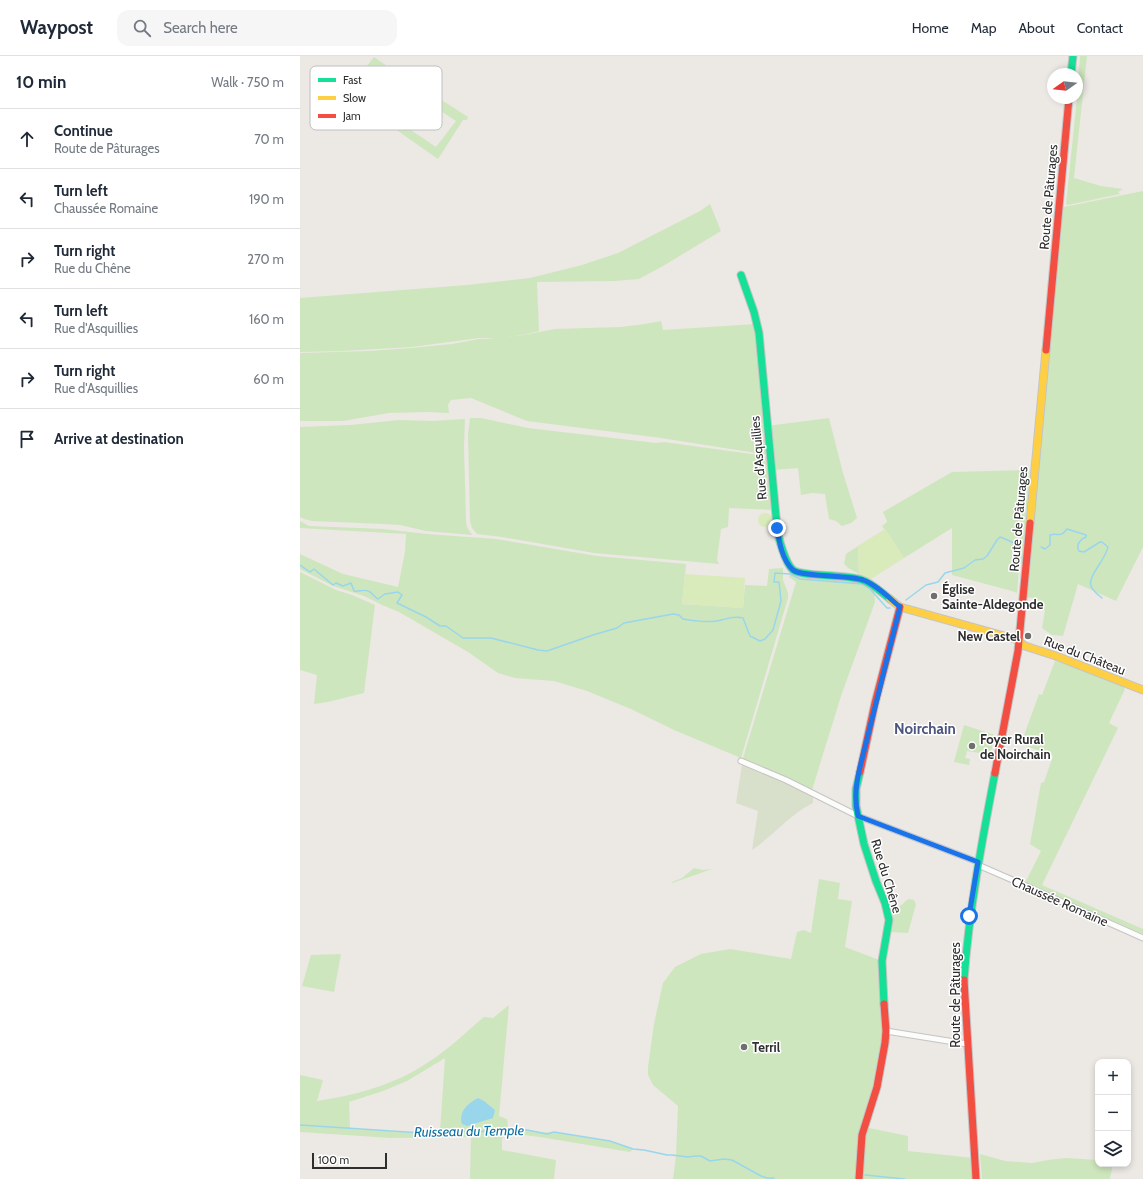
<!DOCTYPE html>
<meta charset="utf-8">
<style>
body{margin:0;font-family:Cabin,sans-serif;background:#f6f6f7;color:#1f2937}
.controls{position:absolute;right:12px;bottom:12px;display:grid;overflow:hidden;border-radius:8px;box-shadow:0 2px 6px #0003}
.controls button{width:36px;height:36px;display:grid;place-items:center;padding:0;border:0;border-bottom:1px solid #e0e1e3;background:#fff;color:#1f2937;font:20px sans-serif}
.compass{position:absolute;left:747px;top:12px;width:36px;height:36px;border-radius:50%;background:#fff;box-shadow:0 2px 6px #0003;rotate:255deg}
.scale{position:absolute;left:12px;bottom:10px;width:75px;box-sizing:border-box;padding-left:4px;border:2px solid #2e2e2e;border-top:0;font-size:11px;line-height:14px;white-space:nowrap;color:#2e2e2e;-webkit-text-stroke:3px #fff;paint-order:stroke}
.stop{position:absolute;width:12px;height:12px;margin:-9px;border:3px solid #1a73e8;border-radius:50%;background:#fff}
.stop.end{background:#1a73e8;border-color:#fff;box-shadow:0 1px 4px #0008}
.list{margin:0;padding:0;list-style:none}
h2{display:flex;justify-content:space-between;align-items:center;height:52px;margin:0;padding:0 16px;font-size:17px}
h2 small{font-size:13px;font-weight:400;color:#747a83}
.list li{display:grid;grid-template-columns:26px 1fr auto;gap:12px;align-items:center;box-sizing:border-box;height:60px;padding:0 16px;border-top:1px solid #e0e1e3}
.list b{display:block;font-size:15px;white-space:nowrap}
.list p{margin:0;font-size:13px;white-space:nowrap;color:#747a83}
.list em{font-size:13px;font-style:normal;color:#747a83}
.icon{flex:none;width:22px;height:22px;fill:none;stroke:currentColor;stroke-width:2;stroke-linecap:round;stroke-linejoin:round}
.map{position:relative;flex:none;width:843px;height:1123px;overflow:hidden}
header{display:flex;align-items:center;gap:24px;box-sizing:border-box;height:56px;padding:0 20px;background:#fff;border-bottom:1px solid #e0e1e3}
header strong{font-size:19px}
nav{display:flex;gap:22px;margin-inline-start:auto;font-size:14px}
.search{width:280px;height:36px;background:#f6f6f7;display:flex;align-items:center;gap:10px;box-sizing:border-box;padding:0 14px;border-radius:12px;color:#747a83;font-size:15px}
main{display:flex}
aside{flex:1;background:#fff}
.map>svg:first-child{display:block}
</style>
<header>
<strong>Waypost</strong>
<div class="search"><svg class="icon" aria-label="search" viewBox="0 0 24 24"><circle cx="10" cy="10" r="6"/><path d="M15 15l6 6"/></svg>Search here</div>
<nav><a>Home</a><a>Map</a><a>About</a><a>Contact</a></nav>
</header>
<main>
<aside>
<h2>10 min<small>Walk · 750 m</small></h2>
<ul class="list">
<li><svg class="icon" aria-label="ahead" viewBox="0 0 24 24"><path d="M12 20V5M6 11l6-6 6 6"/></svg><div><b>Continue</b><p>Route de Pâturages</p></div><em>70 m</em></li>
<li><svg class="icon" aria-label="left" viewBox="0 0 24 24"><path d="M17 20v-9H6M10 6l-5 5 5 5"/></svg><div><b>Turn left</b><p>Chaussée Romaine</p></div><em>190 m</em></li>
<li><svg class="icon" aria-label="right" viewBox="0 0 24 24"><path d="M7 20v-9h11M14 6l5 5-5 5"/></svg><div><b>Turn right</b><p>Rue du Chêne</p></div><em>270 m</em></li>
<li><svg class="icon" aria-label="left" viewBox="0 0 24 24"><path d="M17 20v-9H6M10 6l-5 5 5 5"/></svg><div><b>Turn left</b><p>Rue d'Asquillies</p></div><em>160 m</em></li>
<li><svg class="icon" aria-label="right" viewBox="0 0 24 24"><path d="M7 20v-9h11M14 6l5 5-5 5"/></svg><div><b>Turn right</b><p>Rue d'Asquillies</p></div><em>60 m</em></li>
<li><svg class="icon" aria-label="arrive" viewBox="0 0 24 24"><path d="M6 21V4h12l-3 4 3 4H6"/></svg><div><b>Arrive at destination</b></div></li>
</ul>
</aside>
<div class="map">
<svg width="843" height="1123" viewBox="0 0 843 1123">
<rect width="100%" height="100%" fill="#ece8e4"/>
<g fill="#cee6be" fill-rule="evenodd">
<path d="M780,0H787L774,122L801,130L823,133L818,136L820,138L768,149L766,148L777,42Z"/>
<path d="M74,1L117,31L93,62L136,91L156,65L118,40L123,32L168,61L167,64H163L138,103L45,38Z"/>
<path d="M843,135V491L816,545L778,528L763,580L752,579L742,572L745,554L733,553L734,542L723,541L759,152Z"/>
<path d="M410,148L421,175L363,210L339,223L315,225L237,226L239,275C220,280 198,283 179,282L112,291L42,295L0,296V242L167,229L230,222L282,209L318,197L400,155Z"/>
<path d="M361,265L363,274L456,268L469,399L361,382L227,365L171,342L151,344L148,349L149,357L127,356L89,357L43,365H0V297L69,295L111,292L152,288L179,283H187L223,279L255,273L321,271L345,268Z"/>
<path d="M170,362H181L228,372L356,387L364,386L465,400L468,402L474,454L429,452L428,471L421,473L417,504L419,508L294,497L202,481L177,478L172,472L170,465L168,378Z"/>
<path d="M529,362L543,417L557,462L551,467L542,470L536,465L529,463L525,438L512,437L501,439L498,412L472,414L467,370Z"/>
<path d="M165,363L164,390L166,465L167,471L172,479L126,475L100,469L84,468L12,465L4,463L0,461V371L50,369L99,364L131,365Z"/>
<path d="M730,414L722,506L719,512L717,537L712,535L652,519V472L604,502L585,473H584L582,470L586,467L587,465L583,456L652,416Z"/>
<path d="M0,465L9,470L83,473L127,478L196,483L297,500L386,508L382,548L443,552L445,529L467,530L469,513L483,512V524L488,537V542L441,702L374,674L331,653L287,635L254,625L215,622L198,617L168,596L99,556L82,549L64,540L33,530L0,513V498L43,518L98,531L105,496L106,478L0,472Z"/>
<path d="M558,490L559,518L548,512L544,508L546,498Z"/>
<path d="M491,515L554,524L574,532L575,546L541,640L512,734L444,704L443,702L496,526L489,521Z"/>
<path d="M0,516L36,534L52,539L75,549L64,637L28,646L14,648L17,619L0,614Z"/>
<path d="M755,605L787,615L822,629L825,633L809,667L818,672L742,829L843,873V878L725,827L741,795L730,788L741,727L744,726L753,700L721,688L739,638L742,639Z"/>
<path d="M664,669L695,679L691,696L686,695V698L667,695L665,702L670,703L669,709L654,706Z"/>
<path d="M394,812L403,814L412,813L372,827V826L382,822Z"/>
<path d="M519,823L540,827L538,843L552,845L545,891L582,905L583,1002L564,1071L608,1080V1095L674,1102L676,1123H373L376,1100L378,1050L353,1029L348,1019V1011L354,968L363,927L375,911L401,898L430,893L491,903L497,876L504,874L511,877Z"/>
<path d="M609,843L614,844L616,848L608,877L591,876L590,852L591,850C593,850 595,851 597,851C602,851 604,845 609,843Z"/>
<path d="M41,898L34,936L2,930L11,899Z"/>
<path d="M209,949L199,1060L207,1063L208,1071L207,1076C219,1068 239,1079 254,1076L310,1085L333,1093L330,1096L240,1081L207,1077L206,1079L202,1082V1094L256,1104L254,1123H170L171,1081L91,1082L0,1076V1019L23,1024L17,1045C56,1039 94,1029 127,1007C148,994 165,977 184,961L193,962ZM145,1002L140,1076L122,1077L50,1073L49,1046L83,1035L107,1025Z"/>
<path d="M680,1098L705,1105L732,1107L748,1104L766,1102L798,1104V1108H813L810,1123H682Z"/>
</g>
<path fill="#d8e0cc" d="M442,709L462,717V714L513,737V747C489,759 473,780 452,794L458,755L436,747Z"/>
<g fill="#d9eabb">
<circle cx="465" cy="464" r="7"/>
<path d="M585,473L604,502L571,523L559,518L558,490Z"/>
<path d="M385,518L445,522L443,552L382,548Z"/>
</g>
<path fill="#99d6ec" d="M178,1042L184,1045L195,1054L193,1062L167,1070L162,1068C158,1056 168,1047 178,1042Z"/>
<g fill="none" stroke-linecap="round" stroke-linejoin="round">
<g stroke="#99d6ec" stroke-width="1.5">
<path d="M741,491L745,493L750,489V479C759,476 759,483 767,473L786,479V481L782,483L778,488V493L779,495L784,496L800,486H802L808,491C806,503 787,521 791,530C793,535 798,539 802,542"/>
<path d="M0,509L10,516L14,513L33,529L36,527L43,530L51,527L54,535C58,536 64,533 68,535C72,536 74,541 78,543L85,538L98,536L102,539L97,547L126,561L140,570H146L163,582H191L238,594L247,595L293,579L317,572L324,567L373,558L379,559L383,563C393,565 411,567 421,564C430,562 434,560 443,562L450,580L460,585L465,583L473,574L481,545L479,526H474L475,517L490,518L500,523L562,528L569,532L587,552H590"/>
<path d="M606,544L626,529L638,526L645,517L664,512L675,504L683,503L687,500L697,484L700,481C707,483 713,488 721,489"/>
<path d="M0,1069L122,1077L171,1075L204,1076L217,1072L247,1078L254,1076L310,1085L333,1093L344,1094L367,1099H372L388,1101L395,1100H401L410,1105L424,1103L432,1104L461,1120L467,1122H474"/>
<path d="M565,1119L605,1123"/>
</g>
<defs>
<g id="street">
<path d="M441,705L486,724L558,760L678,806"/>
<path d="M678,809L724,829L843,882"/>
<path d="M586,975L667,988"/>
</g>
<g id="fast">
<path d="M771,18L773,0"/>
<path d="M441,219L454,256L459,277L477,471C478,481 485,507 493,514C502,521 546,518 562,524C572,527 582,537 590,543"/>
<path d="M560,716L556,733V750L564,788L576,825L585,847L589,864L582,905L584,948"/>
<path d="M664,924C669,854 682,785 695,717"/>
</g>
<g id="slow">
<path d="M730,467L746,294"/>
<path d="M590,543L600,551L715,583L725,590L756,600L843,634"/>
</g>
<g id="jam">
<path d="M746,294L769,42"/>
<path d="M560,716L575,647L600,551"/>
<path d="M695,717L718,595L730,467"/>
<path d="M664,924L676,1123"/>
<path d="M559,1123L562,1079L577,1031L585,987L586,975L584,948"/>
</g>
</defs>
<use href="#street" stroke="#c5c4c5" stroke-width="7"/>
<use href="#fast" stroke="#c5c4c5" stroke-width="9"/>
<use href="#slow" stroke="#c5c4c5" stroke-width="9"/>
<use href="#jam" stroke="#c5c4c5" stroke-width="9"/>
<use href="#street" stroke="#fcfcfb" stroke-width="5"/>
<use href="#fast" stroke="#16e098" stroke-width="7"/>
<use href="#slow" stroke="#ffcf43" stroke-width="7"/>
<use href="#jam" stroke="#f24e42" stroke-width="7"/>
</g>
<g fill="none" stroke-linecap="round" stroke-linejoin="round">
<path stroke="#1a73e8" stroke-width="5" d="M477,472C479,485 482,504 493,514C502,521 547,519 563,524C577,529 589,542 600,551L560,711C556,728 554,742 558,760L678,806L669,860"/>
</g>
<g fill="#706f6e" stroke="#fff" stroke-width="1.5">
<circle cx="634" cy="540" r="4"/>
<circle cx="728" cy="580" r="4"/>
<circle cx="672" cy="690" r="4"/>
<circle cx="444" cy="991" r="4"/>
</g>
<g text-anchor="middle" dominant-baseline="central" stroke-width="3" stroke-linejoin="round" paint-order="stroke">
<g font-size="13" fill="#2e2e2e" stroke="#fff">
<text transform="translate(748 141) rotate(-85)">Route de Pâturages</text>
<text transform="translate(458 402) rotate(-95)">Rue d'Asquillies</text>
<text transform="translate(718 463) rotate(-85)">Route de Pâturages</text>
<text transform="translate(785 599) rotate(21)">Rue du Château</text>
<text transform="translate(587 820) rotate(73)">Rue du Chêne</text>
<text transform="translate(760 845) rotate(24)">Chaussée Romaine</text>
<text transform="translate(655 939) rotate(-90)">Route de Pâturages</text>
</g>
<g font-size="13" font-weight="bold" fill="#2e2e2e" stroke="#fff" text-anchor="start">
<text x="642" y="533">Église<tspan x="642" dy="15">Sainte-Aldegonde</tspan></text>
<text x="720" y="580" text-anchor="end">New Castel</text>
<text x="680" y="683">Foyer Rural<tspan x="680" dy="15">de Noirchain</tspan></text>
<text x="452" y="991">Terril</text>
</g>
<g font-size="14" font-style="italic" fill="#0d6fa3" stroke="#fff">
<text transform="translate(169 1075) rotate(-1)">Ruisseau du Temple</text>
</g>
<g font-size="15" font-weight="bold" fill="#4d5680" stroke="#fff">
<text x="625" y="673">Noirchain</text>
</g>
</g>
<rect x="10" y="10" width="132" height="64" rx="6" fill="#fff" stroke="#c0c0c0" stroke-width="1"/>
<rect x="18" y="22" width="18" height="4" fill="#16e098"/>
<rect x="18" y="40" width="18" height="4" fill="#ffcf43"/>
<rect x="18" y="58" width="18" height="4" fill="#f24e42"/>
<g font-size="11" fill="#2e2e2e">
<text x="43" y="28">Fast</text>
<text x="43" y="46">Slow</text>
<text x="43" y="64">Jam</text>
</g>
</svg>
<div class="controls">
<button>+</button>
<button>−</button>
<button><svg class="icon" aria-label="layers" viewBox="0 0 24 24"><path d="M12 4l9 5-9 5-9-5zM3 14l9 5 9-5"/></svg></button>
</div>
<svg class="compass" viewBox="-18 -18 36 36"><path d="M0-13l5 13h-10z" fill="#e53935"/><path d="M0 13l5-13h-10z" fill="#747a83"/></svg>
<div class="scale">100 m</div>
<div class="stop" style="left:669px;top:860px"></div>
<div class="stop end" style="left:477px;top:472px"></div>
</div>
</main>
